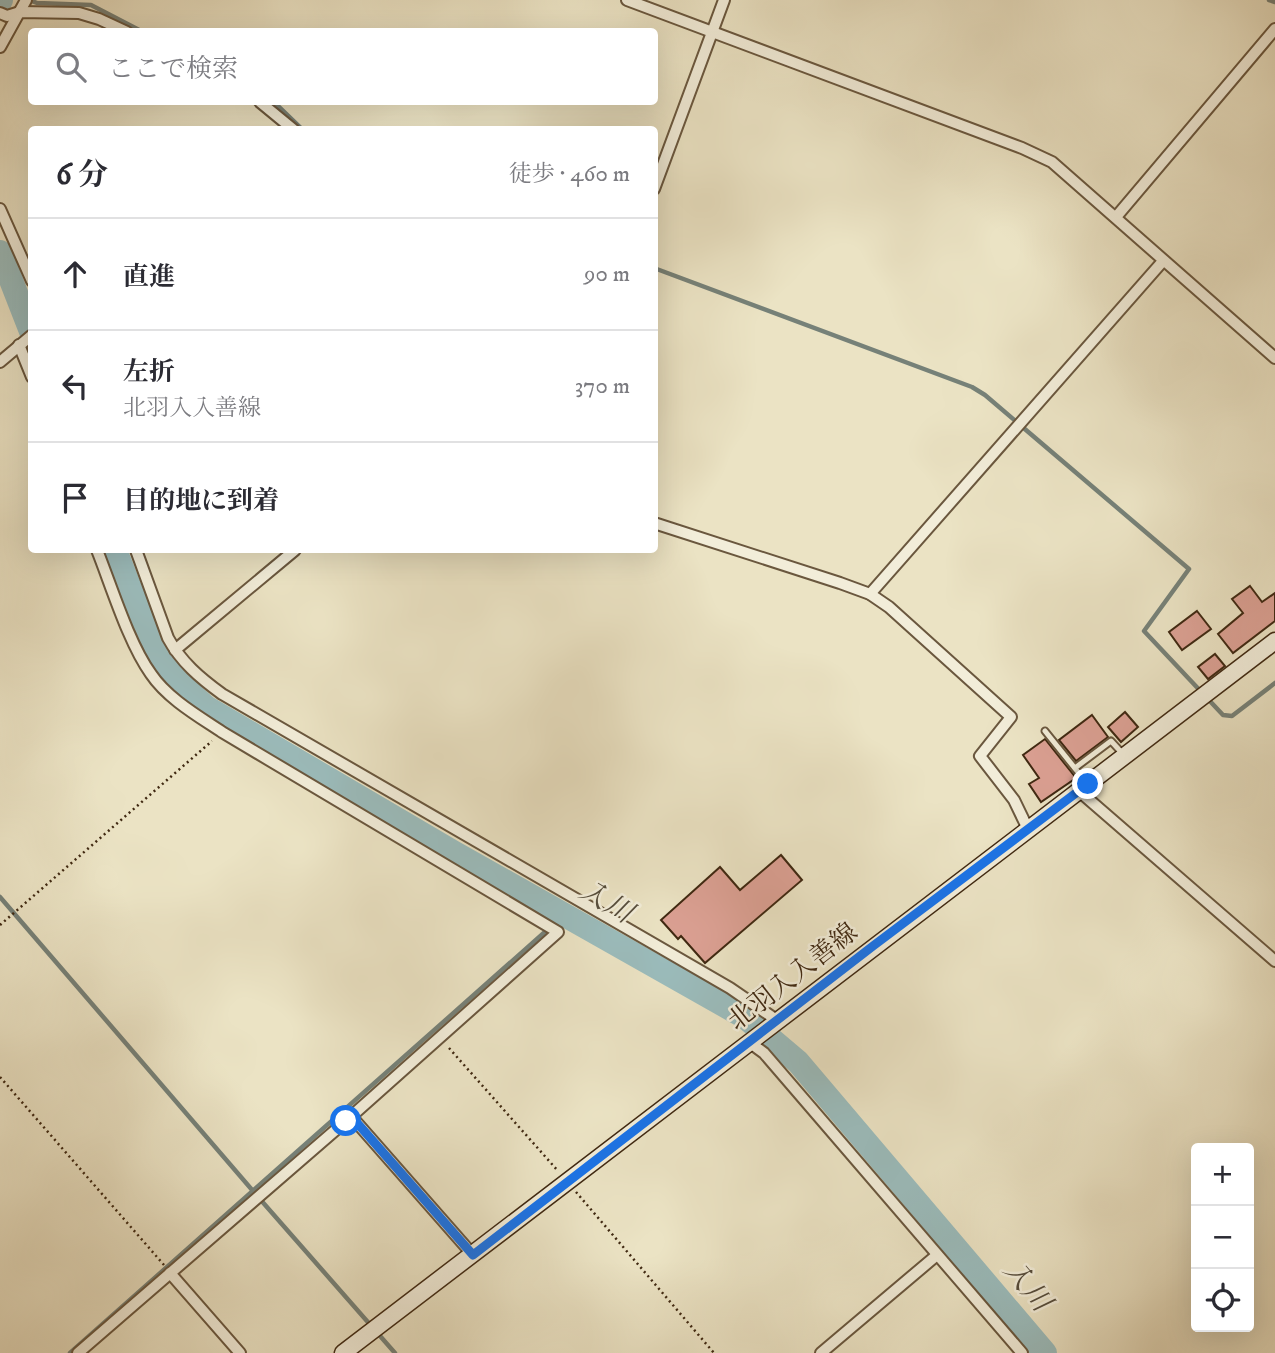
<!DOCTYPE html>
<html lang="ja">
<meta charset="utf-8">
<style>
body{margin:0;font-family:"IM FELL DW Pica","Noto Serif JP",serif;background:#f7f7f7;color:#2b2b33}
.controls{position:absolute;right:21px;bottom:21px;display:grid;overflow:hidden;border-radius:7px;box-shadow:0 7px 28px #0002}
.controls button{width:63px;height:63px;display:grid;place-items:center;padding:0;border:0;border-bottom:2px solid #e1e1e2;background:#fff;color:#2b2b33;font:35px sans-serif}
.stop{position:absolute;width:21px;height:21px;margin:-16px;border:5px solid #1a73e8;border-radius:50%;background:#fff}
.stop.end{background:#1a73e8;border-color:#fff;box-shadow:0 2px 7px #0008}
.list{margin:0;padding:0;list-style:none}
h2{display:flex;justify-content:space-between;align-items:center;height:91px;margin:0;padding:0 28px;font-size:30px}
h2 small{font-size:23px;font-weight:400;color:#7c7c81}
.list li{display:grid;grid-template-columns:46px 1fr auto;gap:21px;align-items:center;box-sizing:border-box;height:112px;padding:0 28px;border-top:2px solid #e1e1e2}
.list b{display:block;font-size:26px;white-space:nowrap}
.list p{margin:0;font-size:23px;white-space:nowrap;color:#7c7c81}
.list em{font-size:23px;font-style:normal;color:#7c7c81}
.icon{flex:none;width:38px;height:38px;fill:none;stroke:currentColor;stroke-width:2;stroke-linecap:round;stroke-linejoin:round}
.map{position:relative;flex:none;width:1275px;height:1353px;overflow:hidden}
.search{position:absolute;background:#fff;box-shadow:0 7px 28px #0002;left:28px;top:28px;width:630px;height:77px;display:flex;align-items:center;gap:18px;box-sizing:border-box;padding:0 24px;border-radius:7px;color:#7c7c81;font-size:26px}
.panel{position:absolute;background:#fff;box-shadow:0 7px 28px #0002;left:28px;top:126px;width:630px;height:427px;border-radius:7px}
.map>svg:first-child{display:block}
</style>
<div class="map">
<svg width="1275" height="1353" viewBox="0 0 1275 1353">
<rect width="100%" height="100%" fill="#ebe3c4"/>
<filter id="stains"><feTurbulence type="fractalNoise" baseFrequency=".00286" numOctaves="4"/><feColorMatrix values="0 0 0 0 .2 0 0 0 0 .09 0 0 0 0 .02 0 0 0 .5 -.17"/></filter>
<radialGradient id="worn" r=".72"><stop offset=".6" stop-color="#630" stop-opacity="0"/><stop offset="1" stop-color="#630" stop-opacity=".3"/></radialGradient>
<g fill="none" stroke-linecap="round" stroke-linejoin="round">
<g stroke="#768178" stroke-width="4.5">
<path d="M29,0L37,3L91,5L143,32"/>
<path d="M1269,0L1275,2"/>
<path d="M274,102L303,130"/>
<path d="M654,268L972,387L985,395L1189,569L1144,631L1223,715L1232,716L1275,683"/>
<path d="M0,897L253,1191"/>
<path d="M259,1198L395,1353"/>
<path d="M70,1353L564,915"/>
</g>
<g stroke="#9bbcbc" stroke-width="24">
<path d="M0,2L1,0"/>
<path d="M0,252L32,334"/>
<path d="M115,550L150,639L176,680L206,707L453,852L745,1017L798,1062L1045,1353"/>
</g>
</g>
<g fill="#dba093" stroke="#3f2811" stroke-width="2">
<path d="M1250,586L1262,602L1275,593V621L1233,653L1218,634L1243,613L1232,599Z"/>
<path d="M1197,611L1211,629L1182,650L1169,632Z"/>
<path d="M1215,654L1225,666L1208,679L1198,667Z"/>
<path d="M1125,712L1138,727L1121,742L1108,727Z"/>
<path d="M1092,715L1108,737L1076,761L1059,740Z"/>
<path d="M1045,739L1076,778L1041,802L1029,784L1039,778L1023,755Z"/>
<path d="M781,855L802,880L705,963L681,936L678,939L661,920L720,867L740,890Z"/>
</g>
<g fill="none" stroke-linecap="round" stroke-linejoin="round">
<defs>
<g id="service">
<path d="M1045,731L1086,782"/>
<path d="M1075,768L1111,741L1123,754"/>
</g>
<g id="minor">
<path d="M627,0L1022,148L1052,162L1275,358"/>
<path d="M0,13L7,16L20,12L79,13L99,19L127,32"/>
<path d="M0,47L26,0"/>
<path d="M260,102L294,130"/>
<path d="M654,189L724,0"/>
<path d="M0,209L32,281"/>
<path d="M1116,217L1275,29"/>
<path d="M19,345L32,377"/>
<path d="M0,362L32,335"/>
<path d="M654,523L840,583L870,594L889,607L1011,717L980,756L1014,800L1028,829"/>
<path d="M136,550L168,638C181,662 200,678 222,694L730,988L778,1021"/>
<path d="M870,594L1163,261"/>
<path d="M175,650L295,550"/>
<path d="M1079,791L1275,961"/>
<path d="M749,1042L764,1053L1022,1353"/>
<path d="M351,1116L473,1255"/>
<path d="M170,1273L240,1353"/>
<path d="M78,1353L346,1121L558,932L222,732C198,716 167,698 151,674C129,644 111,585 97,550"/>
<path d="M821,1353L937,1255"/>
</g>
<path id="secondary" d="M343,1353L1275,641"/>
</defs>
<use href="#service" stroke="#6a573e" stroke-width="9"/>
<use href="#minor" stroke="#6a573e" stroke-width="14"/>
<use href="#secondary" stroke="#3f2811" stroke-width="19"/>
<g stroke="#3f2811" stroke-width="2.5" stroke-dasharray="2 3.5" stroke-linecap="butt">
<path d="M0,925L212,741"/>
<path d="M449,1048L558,1171"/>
<path d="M0,1077L164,1265"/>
<path d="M576,1192L714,1353"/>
</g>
<use href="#service" stroke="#f2edd9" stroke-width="5"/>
<use href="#minor" stroke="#f2edd9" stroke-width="10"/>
<use href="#secondary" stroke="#f2edd9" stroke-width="16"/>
</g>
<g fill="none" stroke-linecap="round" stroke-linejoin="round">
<path stroke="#1a73e8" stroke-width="9" d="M346,1121L351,1116L473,1255L873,946L1088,784"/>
</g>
<g text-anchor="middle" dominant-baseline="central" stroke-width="5" stroke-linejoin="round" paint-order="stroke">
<g font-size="26" fill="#3f2811" stroke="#f2edd9">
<text transform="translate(793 977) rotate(-38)">北羽入入善線</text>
</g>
<g font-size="28" font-style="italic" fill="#564d3c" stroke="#f2edd9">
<text transform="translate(606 902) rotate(30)">入川</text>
<text transform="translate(1027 1286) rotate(50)">入川</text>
</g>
</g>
<rect width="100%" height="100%" filter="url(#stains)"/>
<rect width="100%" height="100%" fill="url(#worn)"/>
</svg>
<div class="controls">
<button>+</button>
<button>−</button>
<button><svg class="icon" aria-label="locate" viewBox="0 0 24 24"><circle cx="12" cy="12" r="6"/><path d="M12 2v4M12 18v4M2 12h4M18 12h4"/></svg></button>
</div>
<div class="stop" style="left:346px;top:1121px"></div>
<div class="stop end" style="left:1088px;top:784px"></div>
<div class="search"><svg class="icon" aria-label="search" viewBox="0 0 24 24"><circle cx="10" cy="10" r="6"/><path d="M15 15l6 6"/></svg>ここで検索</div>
<section class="panel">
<h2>6 分<small>徒歩 · 460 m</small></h2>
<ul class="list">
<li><svg class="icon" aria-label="ahead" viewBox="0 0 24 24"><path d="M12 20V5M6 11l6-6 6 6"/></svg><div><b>直進</b></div><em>90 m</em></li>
<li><svg class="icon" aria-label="left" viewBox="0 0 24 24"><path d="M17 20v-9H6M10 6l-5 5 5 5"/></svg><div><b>左折</b><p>北羽入入善線</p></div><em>370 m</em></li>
<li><svg class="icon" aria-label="arrive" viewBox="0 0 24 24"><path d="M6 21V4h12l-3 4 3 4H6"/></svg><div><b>目的地に到着</b></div></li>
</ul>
</section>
</div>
